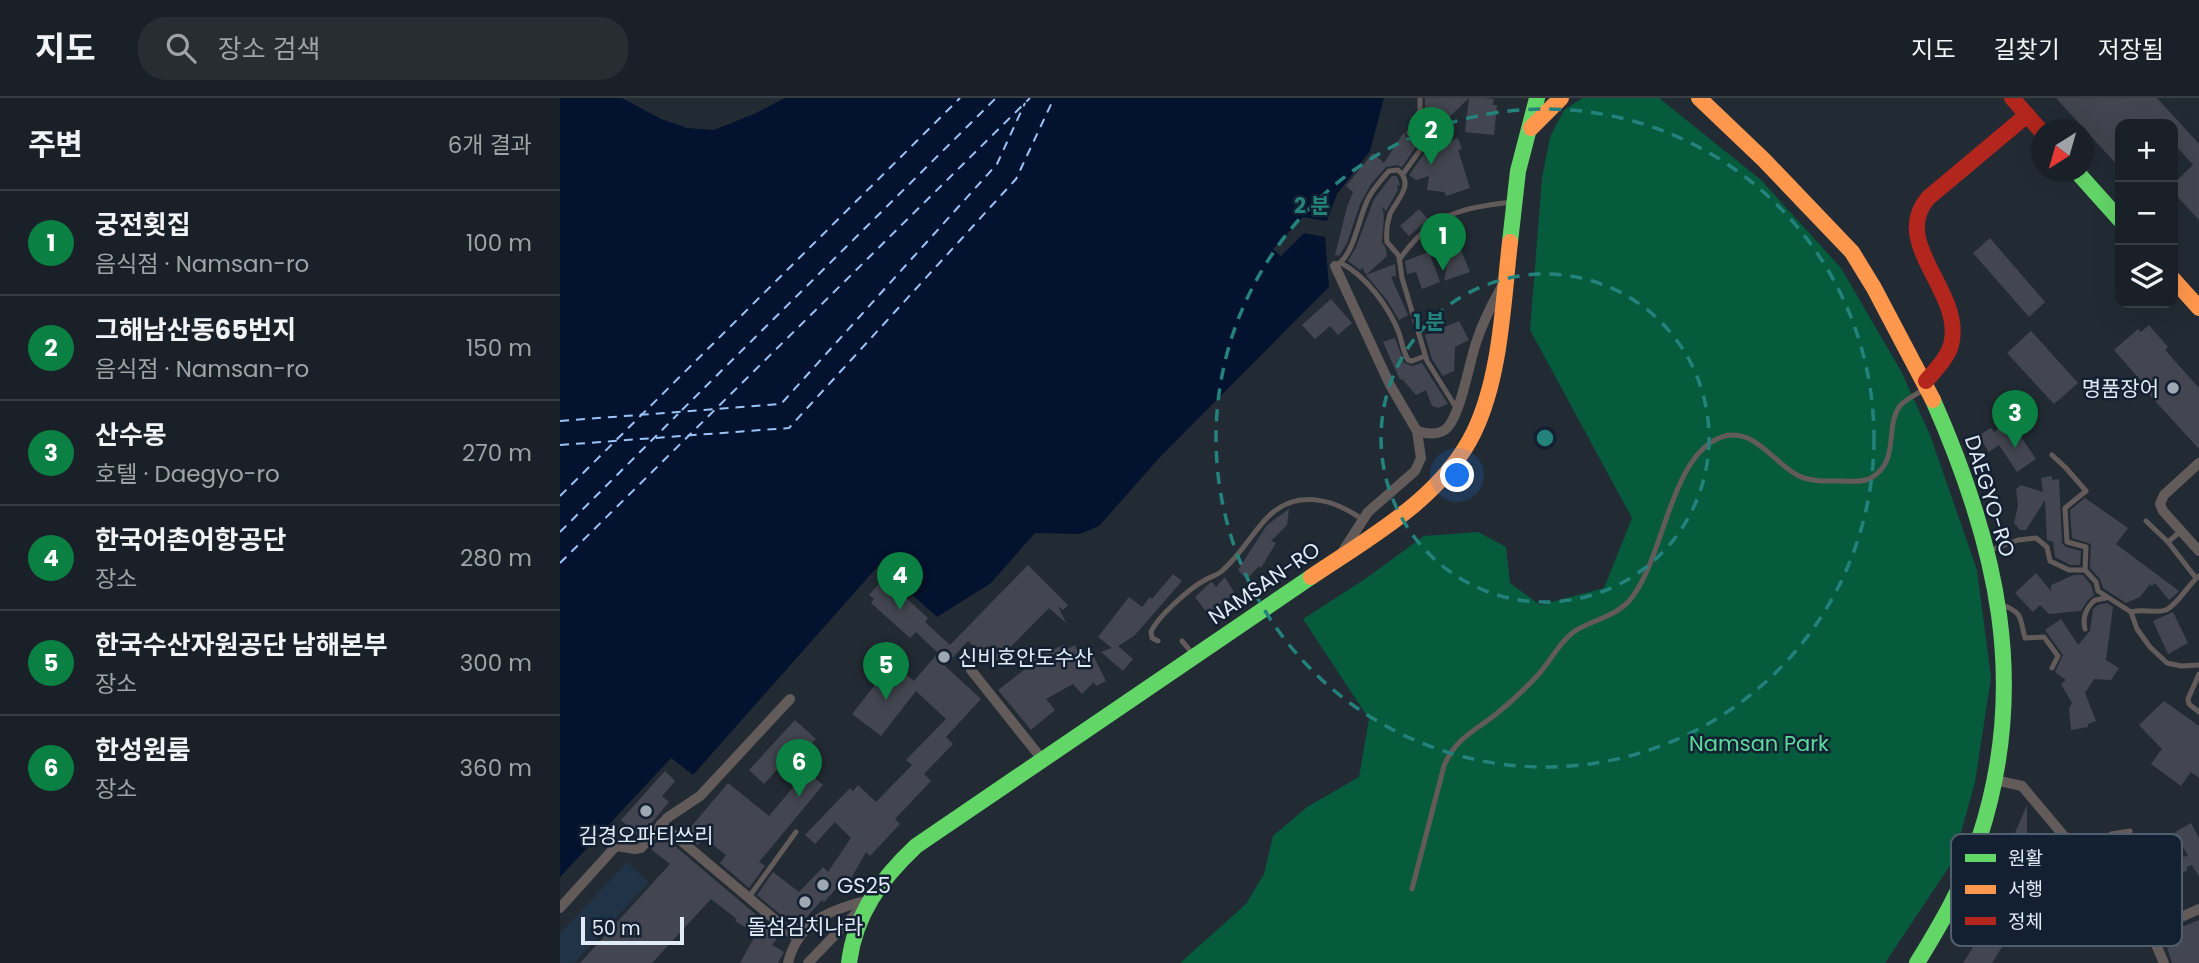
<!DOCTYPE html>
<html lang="ko">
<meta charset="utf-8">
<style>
body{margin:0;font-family:Poppins,"Noto Sans KR",sans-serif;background:#272d33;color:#f1f3f6}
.controls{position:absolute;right:21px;top:21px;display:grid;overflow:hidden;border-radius:14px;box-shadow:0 7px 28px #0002}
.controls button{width:63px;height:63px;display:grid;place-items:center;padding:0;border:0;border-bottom:2px solid #383e44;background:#1a2027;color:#f1f3f6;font:35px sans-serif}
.compass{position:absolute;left:1471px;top:21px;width:63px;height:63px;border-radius:50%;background:#1a2027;box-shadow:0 7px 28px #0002;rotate:217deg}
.scale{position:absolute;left:21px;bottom:18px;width:103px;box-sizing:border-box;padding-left:7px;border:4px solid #e1ebf6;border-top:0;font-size:19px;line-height:24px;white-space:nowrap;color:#e1ebf6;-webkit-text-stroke:5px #122031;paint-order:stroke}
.you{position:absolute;left:898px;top:378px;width:24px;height:24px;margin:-18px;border:5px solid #fff;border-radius:50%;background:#1a73e8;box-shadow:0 0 0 10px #1a73e833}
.badge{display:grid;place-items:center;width:46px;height:46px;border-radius:50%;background:#0b8043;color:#fff;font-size:23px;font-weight:700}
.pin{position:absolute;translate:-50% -58px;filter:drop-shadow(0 2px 4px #0008)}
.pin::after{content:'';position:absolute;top:37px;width:24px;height:21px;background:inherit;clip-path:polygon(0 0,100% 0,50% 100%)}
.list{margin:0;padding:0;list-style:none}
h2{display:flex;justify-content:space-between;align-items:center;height:91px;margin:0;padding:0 28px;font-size:30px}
h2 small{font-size:23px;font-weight:400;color:#9fa3a7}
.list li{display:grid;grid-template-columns:46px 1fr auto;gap:21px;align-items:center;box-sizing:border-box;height:105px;padding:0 28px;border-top:2px solid #383e44}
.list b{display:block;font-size:26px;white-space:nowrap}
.list p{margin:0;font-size:23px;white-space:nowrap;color:#9fa3a7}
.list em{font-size:23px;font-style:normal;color:#9fa3a7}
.icon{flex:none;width:38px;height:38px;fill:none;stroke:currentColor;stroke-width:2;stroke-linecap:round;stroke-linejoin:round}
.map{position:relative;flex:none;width:1639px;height:865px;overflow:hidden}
header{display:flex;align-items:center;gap:42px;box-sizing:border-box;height:98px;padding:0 35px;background:#1a2027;border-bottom:2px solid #383e44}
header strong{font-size:33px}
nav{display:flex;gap:38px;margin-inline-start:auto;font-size:24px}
.search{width:490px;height:63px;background:#272d33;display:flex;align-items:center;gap:18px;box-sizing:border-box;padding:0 24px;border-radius:28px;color:#9fa3a7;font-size:26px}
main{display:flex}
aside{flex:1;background:#1a2027}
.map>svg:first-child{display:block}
</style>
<header>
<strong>지도</strong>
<div class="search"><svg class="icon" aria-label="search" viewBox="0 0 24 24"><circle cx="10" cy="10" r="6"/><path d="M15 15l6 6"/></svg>장소 검색</div>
<nav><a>지도</a><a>길찾기</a><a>저장됨</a></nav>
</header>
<main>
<aside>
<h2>주변<small>6개 결과</small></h2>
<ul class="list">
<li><span class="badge">1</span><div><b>궁전횟집</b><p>음식점 · Namsan-ro</p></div><em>100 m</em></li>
<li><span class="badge">2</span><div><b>그해남산동65번지</b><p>음식점 · Namsan-ro</p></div><em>150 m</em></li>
<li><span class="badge">3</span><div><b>산수몽</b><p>호텔 · Daegyo-ro</p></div><em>270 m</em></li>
<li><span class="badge">4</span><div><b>한국어촌어항공단</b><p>장소</p></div><em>280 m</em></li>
<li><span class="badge">5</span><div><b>한국수산자원공단 남해본부</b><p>장소</p></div><em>300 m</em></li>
<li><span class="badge">6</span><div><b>한성원룸</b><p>장소</p></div><em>360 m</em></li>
</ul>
</aside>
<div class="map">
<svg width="1639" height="865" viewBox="0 0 1639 865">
<rect width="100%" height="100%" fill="#222b34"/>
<path fill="#213347" d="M67,764L89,784L14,865H0V836Z"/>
<path fill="#055b3c" d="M1022,0H1099L1201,82L1281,170L1341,273L1370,337L1417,472L1431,580L1415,684L1393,763L1325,865H620L686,806L704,776L713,738L747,709L799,679L809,621L743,521L805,481L864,438L918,434L946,449L950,485L980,507L1044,490L1072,420L970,232L982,80L990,39L1004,12Z"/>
<path fill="#03122e" d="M0,0H62L101,21L127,30L154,32L194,16L225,0H824L810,53L777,96L767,123L743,119L713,151L721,158L744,135L765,139L769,189L600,359L539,428L520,436L475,435L431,485L377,519L319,467L133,677L111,660L0,779Z"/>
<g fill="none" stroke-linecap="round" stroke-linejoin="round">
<g stroke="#9ac4f8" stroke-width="2" stroke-dasharray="9 7" stroke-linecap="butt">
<path d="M122,312L436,0"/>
<path d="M0,323L221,306L437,66L465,5"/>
<path d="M0,347L229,330L456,81L494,0"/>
<path d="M0,398L400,0"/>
<path d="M0,434L118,316"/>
<path d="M0,465L470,0"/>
</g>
</g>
<g fill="#434650">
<path d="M865,0H925L934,1L933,7H937L934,37L905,34L909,0L883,25L876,20L865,38L856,33L865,14Z"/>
<path d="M1496,0H1597L1639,46V122L1613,94V86L1633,67L1619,51L1613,57V26H1560V70Z"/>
<path d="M844,34L846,39L857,47L842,69L837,67L826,69L811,86L800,106L787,145L779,158L775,157L787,109L793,94L786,88L813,55L824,65Z"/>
<path d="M898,40L902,51L898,52L910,90L886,98L884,94L867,92L869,78L856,82L849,77L866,53Z"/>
<path d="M832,78H836L838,80L840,88L837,87L838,92L826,113L822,109L824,118L822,144L826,151L827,158L806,177L835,166L836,178L831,179L848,217L839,222L827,202L806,177L802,169L800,172L788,163L796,149L814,101Z"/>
<path d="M859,111L868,121L849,138L840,128Z"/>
<path d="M1430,140L1485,204L1469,219L1413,155Z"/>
<path d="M896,150L901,152L910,174L884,183L889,154Z"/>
<path d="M869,154L880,184L862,191L856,174L847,176L845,163Z"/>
<path d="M771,201L792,225L778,237L770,228L755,241L742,227Z"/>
<path d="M899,223L909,242L895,249L894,273L883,278L872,261L865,237Z"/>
<path d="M1589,227L1608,249L1605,252L1639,290V351L1587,294L1589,292L1554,252L1578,231L1581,234Z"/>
<path d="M1471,233L1518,285L1494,306L1447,255Z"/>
<path d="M835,240L844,265L852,268L862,265L888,306L878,310L872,308L866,292L856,297L842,281L840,282L823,244Z"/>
<path d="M1450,323L1476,361L1457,374L1439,347L1429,354L1418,338L1431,330L1434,334Z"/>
<path d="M1492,378V382L1499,381L1502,445L1506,449L1521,453L1520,467H1510L1495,459L1493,444L1487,442L1485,402L1466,432H1460L1454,425L1458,408L1456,391L1461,387L1483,394L1481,380Z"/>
<path d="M1525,400L1568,430L1556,446L1619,493L1614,498L1609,502L1595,485L1592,488L1590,486L1580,499L1566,505L1543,490L1540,481L1530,470L1531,446L1512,440L1510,412Z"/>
<path d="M729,411L727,427L711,443L716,445L701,470L699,468L687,481L678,472L707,427Z"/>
<path d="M468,467L508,507L503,512L498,508L506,525L489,510L433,567L408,543L385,568L421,601L386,639L393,646L364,676L371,683L335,721L340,726L310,758L306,754L289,784L285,781L264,804L262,802L237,830L197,797L213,774L239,794L263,769L268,774L291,740L275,724L255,746L245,737L290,690L293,693L298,687L316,704L352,667L346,662L386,621L356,593L321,638L292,616L332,565L354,583L378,555L356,534L350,540L311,505L314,501L309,497L324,480L368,520L365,524L390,547Z"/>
<path d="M1476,475L1491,493V487L1514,477H1523L1531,487L1534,497L1528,502L1521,513L1489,516L1480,507L1473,514L1455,495Z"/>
<path d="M613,476L622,483L574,538L558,548L573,561L563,573L541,554L552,550L538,539L569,499L582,509L590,499L592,501Z"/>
<path d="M665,479L675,496L647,515L635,499L650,485L652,484L656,489Z"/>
<path d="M1547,505L1553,509L1546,562L1559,570L1551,582L1534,581L1525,595L1536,623L1528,626V629L1511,632L1509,611L1512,605L1501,586L1506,582L1495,574L1503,557L1485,532L1501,521L1518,547L1530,533L1533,511L1538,507Z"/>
<path d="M1613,514L1628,545L1608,556L1593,523Z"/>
<path d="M503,547L505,552L515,547L522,562L533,557L546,583L536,588L534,584L522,596L513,586L486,601L495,612L471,632L438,592L469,568L467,564Z"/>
<path d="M1604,603L1639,628V680L1631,674L1621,688L1591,666L1602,651L1579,627Z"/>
<path d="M235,622L256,641L250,647L257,654L241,671L228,660L204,686L189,672Z"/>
<path d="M105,673L115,683L102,698L109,704L80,739L61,722Z"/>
<path d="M247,673L263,687L199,764L205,768L189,790L160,765L166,757L144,740L138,747L125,736L168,685L209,718Z"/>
<path d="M1467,707V738L1489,750L1488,752L1517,766L1509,785L1483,774L1477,794L1474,792L1456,823L1471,832L1462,849L1447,841L1432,865H1403L1435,814L1446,777L1450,751H1448Z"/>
<path d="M1631,725L1639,740V779L1632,767L1627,769V773L1614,776L1612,761L1628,758L1615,734Z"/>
<path d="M102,737L220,837L212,847L224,854L218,865H180L196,836L175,823L177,821L151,801L92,865H20L110,766L92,752V749Z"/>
<path d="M1639,822V865H1612L1606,846L1616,843L1612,833Z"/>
</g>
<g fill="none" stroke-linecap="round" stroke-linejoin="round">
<g stroke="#635b59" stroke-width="5">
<path d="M843,76L863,48L862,42L849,35L860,12V0"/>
<path d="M839,162C871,116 900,110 953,104"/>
<path d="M781,165C806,178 829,209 839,235C842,244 843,253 848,262L852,263L865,258"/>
<path d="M775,168C795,158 798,119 809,99C814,90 822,81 829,73L838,72C855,87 837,101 830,116C827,125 826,135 827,144L839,158L842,180L867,263L897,311"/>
<path d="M1492,357L1506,370L1526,393L1505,410L1507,444L1526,449L1525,472"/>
<path d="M1586,423L1608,444"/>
<path d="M1621,433L1608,444L1636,480"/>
<path d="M1431,452L1458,442L1476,440L1487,449L1490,463L1509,472H1525L1536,484L1538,493L1571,514L1577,531L1590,549L1607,565L1621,568L1639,567"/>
<path d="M1441,506C1464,516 1459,518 1465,540L1484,539L1498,558L1492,570"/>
<path d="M1571,514C1584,510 1595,516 1606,512C1617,507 1629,486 1639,478"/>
<path d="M1525,531C1522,519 1526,510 1535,502L1546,500"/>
<path d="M598,543L592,540L591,534C598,518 630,490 645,482C652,478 659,477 664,471C680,457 691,437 706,421C734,390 773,400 803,422"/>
<path d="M622,543L633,556"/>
<path d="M1639,576L1628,601L1629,606L1639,614"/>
<path d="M1520,757L1551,736L1570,733"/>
<path d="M852,791L884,668C894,642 914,633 935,617C950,605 965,591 978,577C990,564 1000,543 1015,533C1033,522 1056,518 1070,502C1104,461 1109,364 1157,341C1192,324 1212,365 1239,378C1252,384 1266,383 1280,383C1290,383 1302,385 1311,380C1340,363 1325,330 1339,309C1345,301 1357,296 1365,291"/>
<path d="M189,799L236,734"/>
</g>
<g stroke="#635b59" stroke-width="10">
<path d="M775,168L830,287L857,333L861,360L855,373L808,414L781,456"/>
<path d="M857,333C867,336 880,338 888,329C901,314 909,266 916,245C922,226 931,208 941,190"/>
<path d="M1639,365L1604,397L1600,406L1603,413L1639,453"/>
<path d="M411,572L482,661"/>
<path d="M1435,682L1462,688L1520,757L1590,833L1604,865"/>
<path d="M101,726L238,841"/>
<path d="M0,810L56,748L75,751L81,750L107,720L140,698L230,601"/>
<path d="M1590,833L1639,811"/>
<path d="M228,865C238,823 272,811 309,802"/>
<path d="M248,865L302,809"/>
</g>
<g stroke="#63d668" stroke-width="16">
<path d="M1517,74L1560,122"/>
<path d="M950,144L958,73L977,0"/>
<path d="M289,865C295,816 321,781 356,748L751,479"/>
<path d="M1357,865C1381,826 1405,785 1419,741C1470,586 1437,447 1373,302"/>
</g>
<g stroke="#ff974d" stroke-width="16">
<path d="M1139,0L1204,62L1292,154L1314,190L1373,302"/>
<path d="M971,30L1001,0"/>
<path d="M1613,181L1639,210"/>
<path d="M751,479C810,439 882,400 914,334C941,278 943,204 950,144"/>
</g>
<g stroke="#b3261e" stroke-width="16">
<path d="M1452,0L1482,34"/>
<path d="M1366,283C1375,272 1387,261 1391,247C1405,194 1329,146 1368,100L1467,17"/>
</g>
</g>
<g fill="none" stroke="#24827c" stroke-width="3.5" stroke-dasharray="12 9">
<circle cx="985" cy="340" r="164"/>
<circle cx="985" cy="340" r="329"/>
</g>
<g fill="#9ea8b2" stroke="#122031" stroke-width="2.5">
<circle cx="1613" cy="290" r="7"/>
<circle cx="384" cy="559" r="7"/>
<circle cx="86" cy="713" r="7"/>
<circle cx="263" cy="787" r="7"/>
<circle cx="245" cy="804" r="7"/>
</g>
<g text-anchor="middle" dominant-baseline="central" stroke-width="5" stroke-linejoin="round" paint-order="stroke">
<g font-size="21" fill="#e1ebf6" stroke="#122031" text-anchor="start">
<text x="1599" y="290" text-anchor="end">명품장어</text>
<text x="398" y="559">신비호안도수산</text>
<text x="86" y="737" text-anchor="middle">김경오파티쓰리</text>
<text x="277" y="787">GS25</text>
<text x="245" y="828" text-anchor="middle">돌섬김치나라</text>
</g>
<g font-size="21" fill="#e1ebf6" stroke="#122031">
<text transform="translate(1430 398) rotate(73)">DAEGYO-RO</text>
<text transform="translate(704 485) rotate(-34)">NAMSAN-RO</text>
</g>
<g font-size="21" fill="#5cdb9c" stroke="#122031">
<text x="1199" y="645">Namsan Park</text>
</g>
</g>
<rect x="1391" y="736" width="231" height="112" rx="10" fill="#122031" stroke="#505d6c" stroke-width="2"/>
<rect x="1405" y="756" width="31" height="8" fill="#63d668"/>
<rect x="1405" y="787" width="31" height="9" fill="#ff974d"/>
<rect x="1405" y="819" width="31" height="8" fill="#b3261e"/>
<g font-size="19" fill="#e1ebf6">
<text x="1448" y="767">원활</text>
<text x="1448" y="798">서행</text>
<text x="1448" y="830">정체</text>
</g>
<circle cx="985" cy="340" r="10" fill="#24827c" stroke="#122031" stroke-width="3.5"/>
<g font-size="21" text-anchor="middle" font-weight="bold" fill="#24827c" stroke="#122031" stroke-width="5" stroke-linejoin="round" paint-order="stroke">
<text x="752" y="115">2 분</text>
<text x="869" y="231">1 분</text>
</g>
</svg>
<div class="controls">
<button>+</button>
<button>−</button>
<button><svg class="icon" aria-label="layers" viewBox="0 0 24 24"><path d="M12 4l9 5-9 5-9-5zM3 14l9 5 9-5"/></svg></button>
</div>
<svg class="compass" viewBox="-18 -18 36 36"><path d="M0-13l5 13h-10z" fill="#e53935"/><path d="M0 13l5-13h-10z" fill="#9fa3a7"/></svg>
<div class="scale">50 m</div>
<div class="you"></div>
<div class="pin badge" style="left:883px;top:173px">1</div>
<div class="pin badge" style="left:871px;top:67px">2</div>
<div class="pin badge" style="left:1455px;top:350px">3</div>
<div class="pin badge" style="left:340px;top:512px">4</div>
<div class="pin badge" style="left:326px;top:602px">5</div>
<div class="pin badge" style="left:239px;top:699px">6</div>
</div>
</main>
